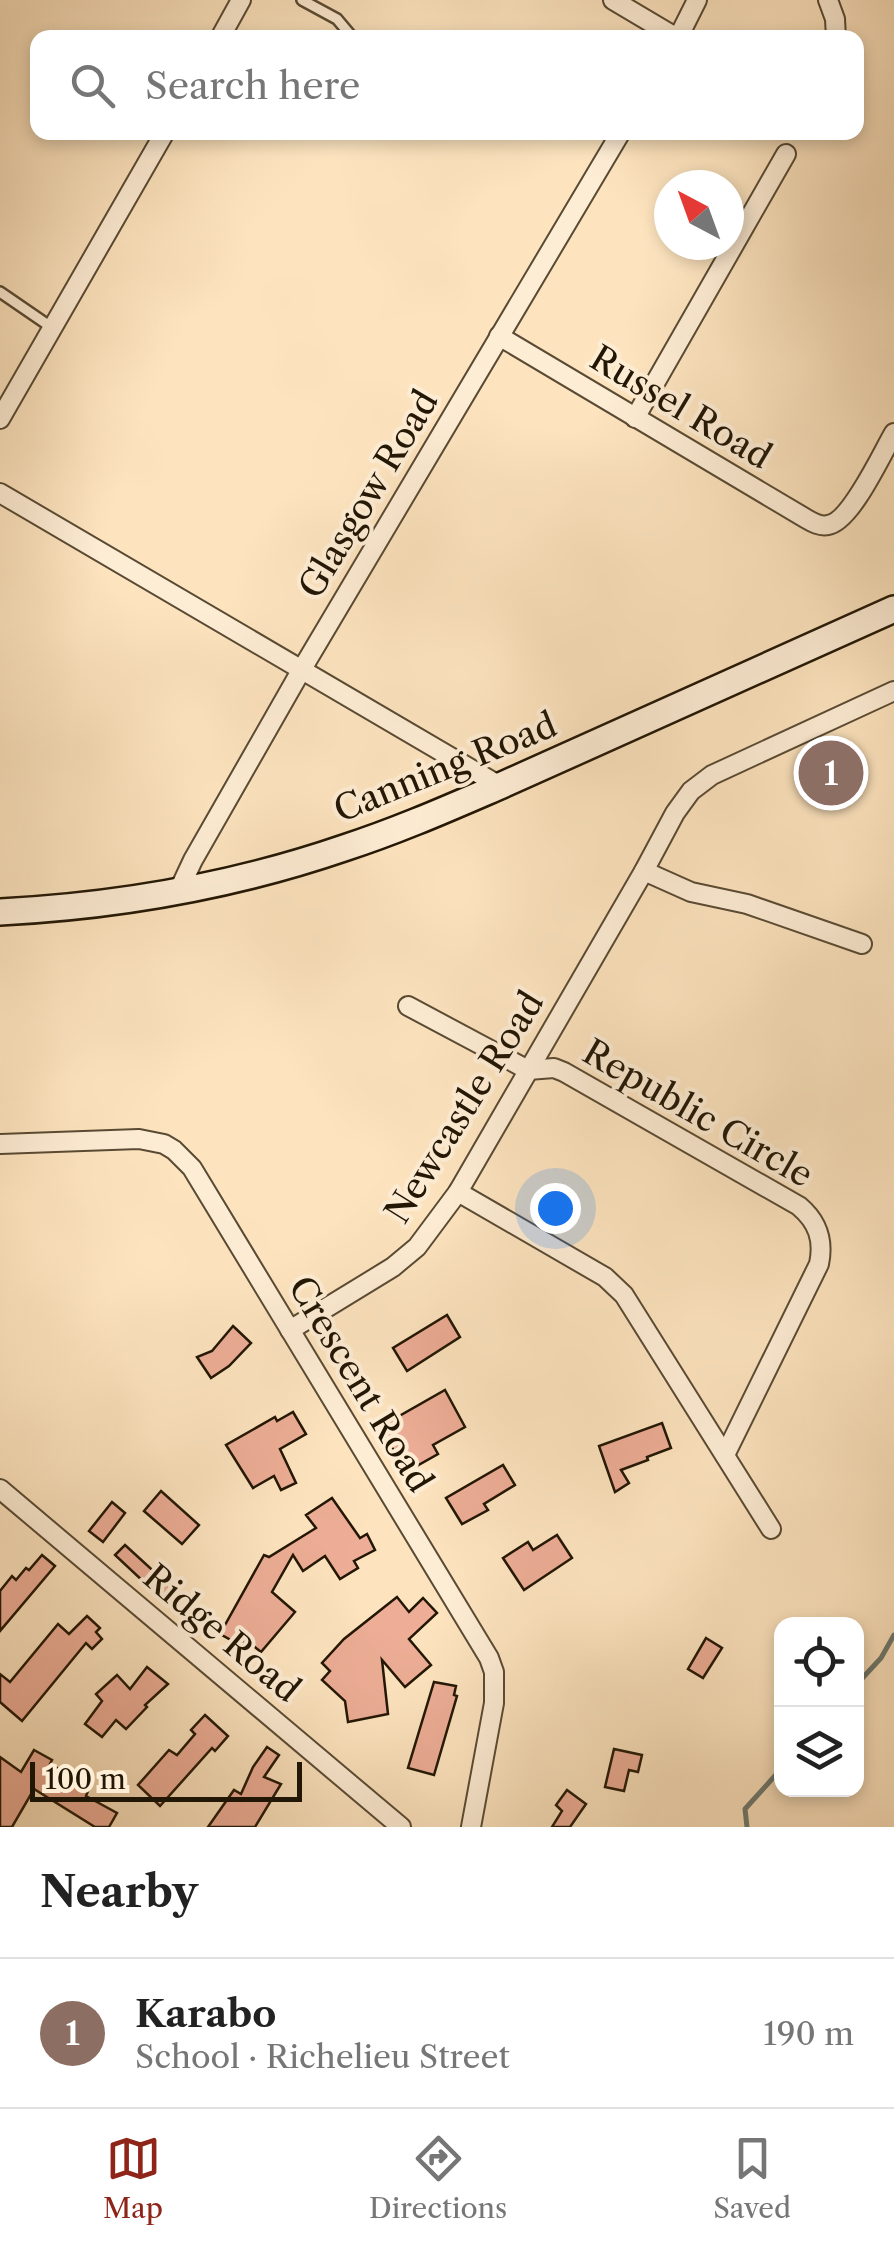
<!DOCTYPE html>
<meta charset="utf-8">
<style>
body{margin:0;font-family:"Libre Caslon Text",serif;background:#f2f2f2;color:#222}
.controls{position:absolute;right:30px;bottom:30px;display:grid;overflow:hidden;border-radius:20px;box-shadow:0 5px 15px #0003}
.controls button{width:90px;height:90px;display:grid;place-items:center;padding:0;border:0;border-bottom:2px solid #e0e0e0;background:#fff;color:#222;font:50px sans-serif}
.compass{position:absolute;left:654px;top:170px;width:90px;height:90px;border-radius:50%;background:#fff;box-shadow:0 5px 15px #0003;rotate:319deg}
.scale{position:absolute;left:30px;bottom:25px;width:272px;box-sizing:border-box;padding-left:10px;border:5px solid #221604;border-top:0;font-size:28px;line-height:35px;white-space:nowrap;color:#221604;-webkit-text-stroke:8px #feedd5;paint-order:stroke}
.you{position:absolute;left:555px;top:1208px;width:35px;height:35px;margin:-25px;border:8px solid #fff;border-radius:50%;background:#1a73e8;box-shadow:0 0 0 15px #1a73e833}
.badge{display:grid;place-items:center;width:65px;height:65px;border-radius:50%;background:#8f2418;color:#fff;font-size:32px;font-weight:700}
.pin{position:absolute;translate:-50% -50%;border:5px solid #fff;box-shadow:0 2px 10px #0006}
.list{margin:0;padding:0;list-style:none}
h2{display:flex;justify-content:space-between;align-items:center;height:130px;margin:0;padding:0 40px;font-size:42px}
h2 small{font-size:32px;font-weight:400;color:#767676}
.list li{display:grid;grid-template-columns:65px 1fr auto;gap:30px;align-items:center;box-sizing:border-box;height:150px;padding:0 40px;border-top:2px solid #e0e0e0}
.list b{display:block;font-size:38px;white-space:nowrap}
.list p{margin:0;font-size:32px;white-space:nowrap;color:#767676}
.list em{font-size:32px;font-style:normal;color:#767676}
.icon{flex:none;width:55px;height:55px;fill:none;stroke:currentColor;stroke-width:2;stroke-linecap:round;stroke-linejoin:round}
.map{position:relative;flex:none;width:894px;height:1827px;overflow:hidden}
.search{position:absolute;background:#fff;box-shadow:0 5px 15px #0003;left:30px;right:30px;top:30px;height:110px;display:flex;align-items:center;gap:25px;box-sizing:border-box;padding:0 35px;border-radius:20px;color:#767676;font-size:38px}
.sheet{height:280px;background:#fff}
nav{display:flex;justify-content:space-around;align-items:center;box-sizing:border-box;height:140px;border-top:2px solid #e0e0e0;background:#fff;font-size:28px;color:#767676}
nav a{display:grid;justify-items:center;gap:5px}
nav .on{color:#8f2418}
.map>svg:first-child{display:block}
</style>
<div class="map">
<svg width="894" height="1827" viewBox="0 0 894 1827">
<rect width="100%" height="100%" fill="#fde4bf"/>
<filter id="stains"><feTurbulence type="fractalNoise" baseFrequency=".002" numOctaves="4"/><feColorMatrix values="0 0 0 0 .2 0 0 0 0 .09 0 0 0 0 .02 0 0 0 .5 -.17"/></filter>
<radialGradient id="worn" r=".72"><stop offset=".6" stop-color="#630" stop-opacity="0"/><stop offset="1" stop-color="#630" stop-opacity=".3"/></radialGradient>
<g fill="none" stroke-linecap="round" stroke-linejoin="round">
<g stroke="#6e7a70" stroke-width="5">
<path d="M856,1685L881,1658L894,1635"/>
<path d="M747,1827L745,1809L782,1768"/>
</g>
</g>
<g fill="#edad96" stroke="#221604" stroke-width="2.5">
<path d="M447,1315L460,1337L407,1371L393,1348Z"/>
<path d="M233,1326L251,1343L229,1366L211,1378L197,1357L212,1351Z"/>
<path d="M445,1390L465,1427L433,1445L438,1454L406,1472L380,1427Z"/>
<path d="M293,1412L306,1434L280,1449L296,1483L281,1490L274,1476L253,1488L226,1445L275,1417L277,1421Z"/>
<path d="M662,1423L671,1448L647,1457L648,1460L621,1470L629,1483L615,1492L599,1446Z"/>
<path d="M503,1465L515,1485L484,1504L488,1510L462,1524L446,1498Z"/>
<path d="M161,1491L199,1525L182,1544L144,1511Z"/>
<path d="M332,1498L360,1538L367,1534L375,1550L354,1561L358,1568L340,1579L325,1556L303,1571L293,1555L272,1592L295,1612L261,1652L246,1640L242,1646L220,1634L264,1555L269,1557L316,1528L306,1515Z"/>
<path d="M112,1502L125,1513L103,1542L89,1531Z"/>
<path d="M557,1535L572,1558L524,1590L503,1558L528,1542L533,1550Z"/>
<path d="M125,1545L172,1588L162,1599L115,1555Z"/>
<path d="M42,1555L55,1566L0,1631V1591L12,1576L16,1580L26,1568L29,1570Z"/>
<path d="M397,1597L409,1612L423,1598L437,1613L409,1639L431,1665L405,1687L382,1660L388,1714L348,1722L345,1701L322,1680L330,1671L322,1663L344,1639Z"/>
<path d="M87,1616L100,1628L96,1632L102,1639L92,1649L86,1643L22,1721L0,1702V1674L10,1682L58,1624L69,1634Z"/>
<path d="M706,1638L722,1648L703,1678L688,1669Z"/>
<path d="M147,1667L168,1684L145,1705L147,1707L126,1729L116,1720L102,1737L85,1724L102,1701L96,1694L117,1675L130,1689Z"/>
<path d="M434,1682L456,1686L454,1695L457,1696L434,1775L408,1768Z"/>
<path d="M205,1715L228,1736L215,1751L212,1748L160,1806L138,1785L169,1750L177,1755L195,1734L191,1730Z"/>
<path d="M267,1747L279,1755L264,1777L281,1784L255,1827H208L234,1790L241,1794L253,1767Z"/>
<path d="M614,1749L642,1755L638,1772L629,1770L624,1791L605,1787Z"/>
<path d="M34,1750L52,1760L50,1764L68,1774L66,1778L88,1791L86,1796L117,1813L109,1827H95L34,1789L12,1827H0V1757L21,1772Z"/>
<path d="M567,1790L586,1804L570,1827H552L562,1811L556,1805Z"/>
</g>
<g fill="none" stroke-linecap="round" stroke-linejoin="round">
<defs>
<g id="service">
<path d="M302,0L337,19L353,38"/>
<path d="M0,292L51,327"/>
</g>
<g id="minor">
<path d="M613,0L677,38"/>
<path d="M828,0L835,19L836,38"/>
<path d="M220,38L241,0"/>
<path d="M678,38L697,0"/>
<path d="M499,336L805,518C812,522 820,527 828,525C851,522 882,453 894,433"/>
<path d="M635,418L786,154"/>
<path d="M0,419L165,132"/>
<path d="M0,493L500,786"/>
<path d="M644,871L691,892L747,904L862,944"/>
<path d="M178,892L193,860L302,669L621,132"/>
<path d="M408,1006L528,1070L554,1068L564,1072L799,1206C818,1222 824,1240 819,1264L725,1455"/>
<path d="M0,1144L139,1139L164,1144L174,1150L192,1168L489,1658L494,1672V1703L471,1827"/>
<path d="M458,1192L605,1277L624,1295L771,1529"/>
<path d="M290,1330L393,1267L417,1247L458,1192L644,871L675,813L691,791L712,775L894,691"/>
<path d="M0,1489L401,1827"/>
</g>
<path id="secondary" d="M0,912C117,906 233,886 344,848C397,831 449,808 500,786L894,609"/>
</defs>
<use href="#service" stroke="#594a33" stroke-width="14"/>
<use href="#minor" stroke="#594a33" stroke-width="22"/>
<use href="#secondary" stroke="#221604" stroke-width="30"/>
<use href="#service" stroke="#feedd5" stroke-width="9"/>
<use href="#minor" stroke="#feedd5" stroke-width="18"/>
<use href="#secondary" stroke="#feedd5" stroke-width="25"/>
</g>
<g text-anchor="middle" dominant-baseline="central" stroke-width="8" stroke-linejoin="round" paint-order="stroke">
<g font-size="35" fill="#221604" stroke="#feedd5">
<text transform="translate(681 407) rotate(31)">Russel Road</text>
<text transform="translate(368 494) rotate(-59)">Glasgow Road</text>
<text transform="translate(445 767) rotate(-22)">Canning Road</text>
<text transform="translate(464 1107) rotate(-58)">Newcastle Road</text>
<text transform="translate(698 1113) rotate(30)">Republic Circle</text>
<text transform="translate(361 1384) rotate(59)">Crescent Road</text>
<text transform="translate(222 1633) rotate(40)">Ridge Road</text>
</g>
</g>
<rect width="100%" height="100%" filter="url(#stains)"/>
<rect width="100%" height="100%" fill="url(#worn)"/>
</svg>
<div class="controls">
<button><svg class="icon" aria-label="locate" viewBox="0 0 24 24"><circle cx="12" cy="12" r="6"/><path d="M12 2v4M12 18v4M2 12h4M18 12h4"/></svg></button>
<button><svg class="icon" aria-label="layers" viewBox="0 0 24 24"><path d="M12 4l9 5-9 5-9-5zM3 14l9 5 9-5"/></svg></button>
</div>
<svg class="compass" viewBox="-18 -18 36 36"><path d="M0-13l5 13h-10z" fill="#e53935"/><path d="M0 13l5-13h-10z" fill="#767676"/></svg>
<div class="scale">100 m</div>
<div class="you"></div>
<div class="pin badge" style="left:831px;top:773px;background:#8d6e63">1</div>
<div class="search"><svg class="icon" aria-label="search" viewBox="0 0 24 24"><circle cx="10" cy="10" r="6"/><path d="M15 15l6 6"/></svg>Search here</div>
</div>
<section class="sheet">
<h2>Nearby<small></small></h2>
<ul class="list">
<li><span class="badge" style="background:#8d6e63">1</span><div><b>Karabo</b><p>School · Richelieu Street</p></div><em>190 m</em></li>
</ul>
</section>
<nav>
<a class="on"><svg class="icon" aria-label="map" viewBox="0 0 24 24"><path d="M3 6l6-2 6 2 6-2v14l-6 2-6-2-6 2zM9 4v14M15 6v14"/></svg>Map</a>
<a><svg class="icon" aria-label="directions" viewBox="0 0 24 24"><path d="M12 3l9 9-9 9-9-9zM9 14v-3h6M13 9l2 2-2 2"/></svg>Directions</a>
<a><svg class="icon" aria-label="saved" viewBox="0 0 24 24"><path d="M7 4h10v16l-5-4-5 4z"/></svg>Saved</a>
</nav>
